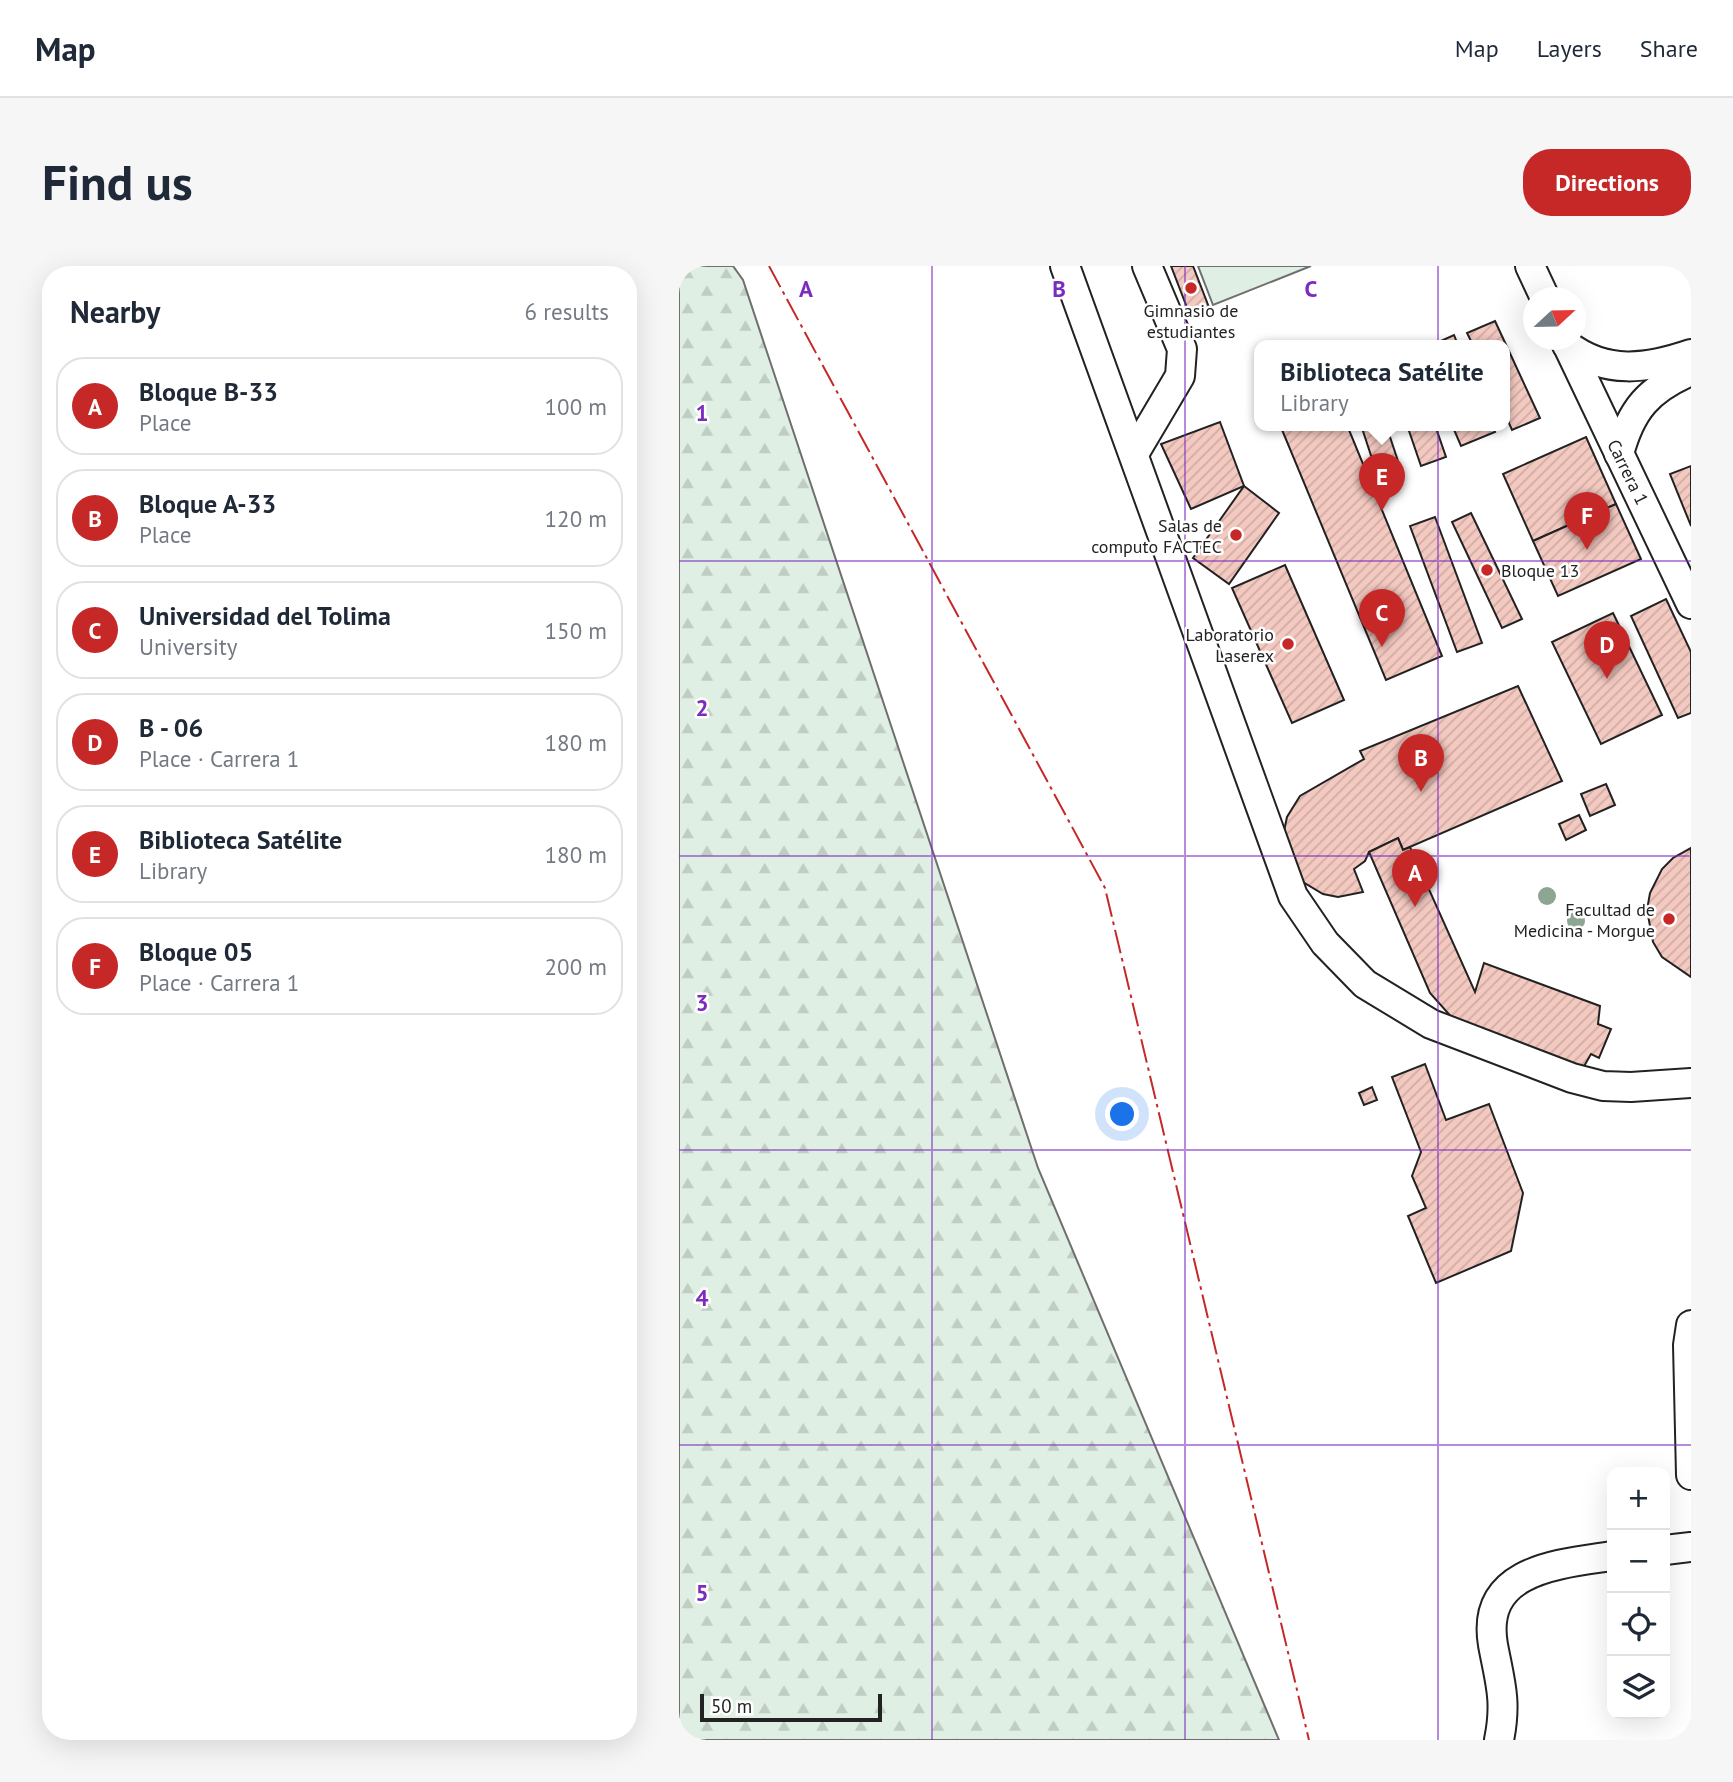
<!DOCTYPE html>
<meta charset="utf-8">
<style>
body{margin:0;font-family:"PT Sans",sans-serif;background:#f6f6f7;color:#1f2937}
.controls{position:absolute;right:21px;bottom:21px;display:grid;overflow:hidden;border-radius:14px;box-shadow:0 7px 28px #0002}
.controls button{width:63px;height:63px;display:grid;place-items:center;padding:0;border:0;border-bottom:2px solid #e0e1e3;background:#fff;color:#1f2937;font:35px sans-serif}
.compass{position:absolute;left:844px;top:21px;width:63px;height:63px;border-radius:50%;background:#fff;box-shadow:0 7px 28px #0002;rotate:68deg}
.scale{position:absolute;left:21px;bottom:18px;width:182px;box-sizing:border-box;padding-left:7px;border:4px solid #222;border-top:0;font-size:19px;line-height:24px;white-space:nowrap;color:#222;-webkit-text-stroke:5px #fff;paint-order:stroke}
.you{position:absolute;left:444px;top:849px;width:24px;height:24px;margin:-18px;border:5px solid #fff;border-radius:50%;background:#1a73e8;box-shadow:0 0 0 10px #1a73e833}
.badge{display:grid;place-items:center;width:46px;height:46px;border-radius:50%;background:#c62828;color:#fff;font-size:23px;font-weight:700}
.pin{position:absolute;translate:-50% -58px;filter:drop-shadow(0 2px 4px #0008)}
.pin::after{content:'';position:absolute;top:37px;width:24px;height:21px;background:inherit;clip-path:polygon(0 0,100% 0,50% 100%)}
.popup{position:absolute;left:575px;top:74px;width:256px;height:91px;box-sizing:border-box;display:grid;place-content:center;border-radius:14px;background:#fff;filter:drop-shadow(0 2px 5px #0005);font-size:23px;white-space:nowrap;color:#747a83}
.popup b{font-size:26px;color:#1f2937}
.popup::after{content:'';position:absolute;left:50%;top:100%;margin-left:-14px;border:14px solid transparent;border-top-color:#fff}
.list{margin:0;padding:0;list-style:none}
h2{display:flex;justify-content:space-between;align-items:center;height:91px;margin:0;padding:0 28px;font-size:30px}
h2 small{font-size:23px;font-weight:400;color:#747a83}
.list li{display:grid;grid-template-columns:46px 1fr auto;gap:21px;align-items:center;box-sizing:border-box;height:98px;margin:0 14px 14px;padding:0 14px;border:2px solid #e0e1e3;border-radius:28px}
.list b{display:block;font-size:26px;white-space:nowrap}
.list p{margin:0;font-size:23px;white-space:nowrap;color:#747a83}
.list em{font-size:23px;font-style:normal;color:#747a83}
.icon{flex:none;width:38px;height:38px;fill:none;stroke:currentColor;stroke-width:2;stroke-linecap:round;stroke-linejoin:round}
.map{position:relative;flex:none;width:1012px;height:1474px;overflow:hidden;border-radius:28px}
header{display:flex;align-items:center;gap:42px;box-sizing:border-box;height:98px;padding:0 35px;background:#fff;border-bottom:2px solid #e0e1e3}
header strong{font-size:33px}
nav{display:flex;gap:38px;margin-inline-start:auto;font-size:24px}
.intro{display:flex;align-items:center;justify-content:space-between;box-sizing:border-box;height:168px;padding:0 42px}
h1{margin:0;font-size:49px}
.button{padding:18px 32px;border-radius:28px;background:#c62828;color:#fff;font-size:24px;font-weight:700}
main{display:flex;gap:42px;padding:0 42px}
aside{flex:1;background:#fff;border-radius:28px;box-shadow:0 7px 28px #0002}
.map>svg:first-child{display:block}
</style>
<header>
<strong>Map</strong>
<nav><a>Map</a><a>Layers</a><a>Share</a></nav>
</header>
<div class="intro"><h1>Find us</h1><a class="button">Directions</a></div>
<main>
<aside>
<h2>Nearby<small>6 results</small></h2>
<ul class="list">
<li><span class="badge">A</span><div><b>Bloque B-33</b><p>Place</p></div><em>100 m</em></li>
<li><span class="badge">B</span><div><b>Bloque A-33</b><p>Place</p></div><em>120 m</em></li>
<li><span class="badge">C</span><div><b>Universidad del Tolima</b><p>University</p></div><em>150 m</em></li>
<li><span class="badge">D</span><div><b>B - 06</b><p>Place · Carrera 1</p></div><em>180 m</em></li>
<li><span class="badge">E</span><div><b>Biblioteca Satélite</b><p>Library</p></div><em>180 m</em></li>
<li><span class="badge">F</span><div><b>Bloque 05</b><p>Place · Carrera 1</p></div><em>200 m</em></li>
</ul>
</aside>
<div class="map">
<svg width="1012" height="1474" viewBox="0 0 1012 1474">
<defs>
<pattern id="forest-firs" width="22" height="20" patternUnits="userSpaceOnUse" patternTransform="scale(1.75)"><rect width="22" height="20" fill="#e0efe3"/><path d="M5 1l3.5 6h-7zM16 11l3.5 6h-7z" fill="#c0cdc2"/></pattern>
<pattern id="building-hatch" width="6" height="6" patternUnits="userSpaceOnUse" patternTransform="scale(1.75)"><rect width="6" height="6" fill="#f3c9c0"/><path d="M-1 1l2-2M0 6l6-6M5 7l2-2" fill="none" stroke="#d0aca5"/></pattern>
</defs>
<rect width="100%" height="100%" fill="#fff"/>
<path fill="#e0efe3" stroke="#6f6f6f" stroke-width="2" d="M519,0H632L534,39Z"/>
<path fill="url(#forest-firs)" stroke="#6f6f6f" stroke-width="2" d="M0,0H54L64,14L359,902L600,1474H0Z"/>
<g fill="url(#building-hatch)" stroke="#222" stroke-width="2">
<path d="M492,0H514L531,44L512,52Z"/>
<path d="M816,55L861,152L833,164L826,148V79H794L788,67Z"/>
<path d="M775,69L779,79H753Z"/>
<path d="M541,156L565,220L512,243L482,178Z"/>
<path d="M601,159H668L763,390L707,414Z"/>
<path d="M682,159H707L724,210L701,217Z"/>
<path d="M728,159H756L767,191L742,200Z"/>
<path d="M773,159H813L816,166L782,180Z"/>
<path d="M907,171L937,238L854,275L824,208Z"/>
<path d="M1012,200V260L991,208Z"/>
<path d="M565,220L600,247L550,318L514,292Z"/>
<path d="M937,238L962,293L879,330L854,275Z"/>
<path d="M792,247L843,353L823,362L773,256Z"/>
<path d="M756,251L803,377L778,386L731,260Z"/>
<path d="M606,299L665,434L613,457L553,322Z"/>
<path d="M987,333L1012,386V447L999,452L952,350Z"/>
<path d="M934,347L983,449L922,478L873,376Z"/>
<path d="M839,420L883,515L724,584L719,572L690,586L686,595L675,603L684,626L659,631L644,628L624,616L605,565L608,551L621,530L685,493L681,485Z"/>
<path d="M927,518L936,539L911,550L902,528Z"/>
<path d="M900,549L907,564L887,574L880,558Z"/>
<path d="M719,572L724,584L731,581L796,726L805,697L921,740L919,758L932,763L920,792L912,788L904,802L776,755L751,727L690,586Z"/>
<path d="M1012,582V711L983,691L974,676L968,644L971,627L983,603L994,592Z"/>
<path d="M746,798L767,854L810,838L844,927L832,985L757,1017L729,950L747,942L733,910L742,886L713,811Z"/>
<path d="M693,821L698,834L685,839L680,827Z"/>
</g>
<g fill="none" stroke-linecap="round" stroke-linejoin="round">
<defs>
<g id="minor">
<path d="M386,0L614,630L646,677L686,718L752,758L893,812L924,820L952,821L1012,817"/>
<path d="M851,0L866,32"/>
<path d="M886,74L1012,338"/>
<path d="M888,79C927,109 968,103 1012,88"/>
<path d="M456,186L501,110L503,83L468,0"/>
<path d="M940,188C952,143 970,123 1012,105"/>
<path d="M1012,1059L1009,1079L1012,1209"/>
<path d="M986,1284L1012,1281"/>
<path d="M820,1474C828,1435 821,1416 814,1379C801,1303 880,1298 933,1290"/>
</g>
</defs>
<use href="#minor" stroke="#222" stroke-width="32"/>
<use href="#minor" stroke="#fff" stroke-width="28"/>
<path stroke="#c62828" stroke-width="2" stroke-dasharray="24 5 3.5 5" stroke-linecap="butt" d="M90,0L426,622L630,1474"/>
</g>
<g fill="#8da692">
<circle cx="868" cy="630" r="9"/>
<circle cx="897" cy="655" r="9"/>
</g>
<path fill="none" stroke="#7b2cbf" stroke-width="2" stroke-opacity="0.55" d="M253,0V1474M506,0V1474M759,0V1474M0,295H1012M0,590H1012M0,884H1012M0,1179H1012"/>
<g fill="#c62828" stroke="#fff" stroke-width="2.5">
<circle cx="512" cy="22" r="7"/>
<circle cx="557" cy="269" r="7"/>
<circle cx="808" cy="304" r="7"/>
<circle cx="609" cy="378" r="7"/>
<circle cx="990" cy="653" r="7"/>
</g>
<g text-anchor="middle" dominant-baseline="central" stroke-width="5" stroke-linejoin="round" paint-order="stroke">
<g font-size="18" fill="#222" stroke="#fff" text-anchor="end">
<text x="512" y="44" text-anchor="middle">Gimnasio de<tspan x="512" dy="21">estudiantes</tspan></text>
<text x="543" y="259">Salas de<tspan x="543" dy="21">computo FACTEC</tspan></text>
<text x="822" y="304" text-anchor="start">Bloque 13</text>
<text x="595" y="368">Laboratorio<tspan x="595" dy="21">Laserex</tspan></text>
<text x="976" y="643">Facultad de<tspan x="976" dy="21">Medicina - Morgue</tspan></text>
</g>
<g font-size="18" fill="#222" stroke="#fff">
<text transform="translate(949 206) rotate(64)">Carrera 1</text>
</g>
</g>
<g font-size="23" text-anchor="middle" font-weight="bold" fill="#7b2cbf" stroke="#fff" stroke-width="5" stroke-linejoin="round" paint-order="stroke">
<text x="127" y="31">A</text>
<text x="380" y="31">B</text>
<text x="632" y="31">C</text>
<text x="23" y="155">1</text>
<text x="23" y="450">2</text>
<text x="23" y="745">3</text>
<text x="23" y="1040">4</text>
<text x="23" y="1335">5</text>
</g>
</svg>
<div class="controls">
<button>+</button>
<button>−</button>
<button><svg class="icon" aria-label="locate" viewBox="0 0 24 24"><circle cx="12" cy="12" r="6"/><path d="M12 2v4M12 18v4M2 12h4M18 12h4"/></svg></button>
<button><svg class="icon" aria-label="layers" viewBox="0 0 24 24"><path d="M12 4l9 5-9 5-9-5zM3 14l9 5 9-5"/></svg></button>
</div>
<svg class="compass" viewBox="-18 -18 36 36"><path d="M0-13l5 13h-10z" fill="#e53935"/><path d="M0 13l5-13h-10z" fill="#747a83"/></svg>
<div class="scale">50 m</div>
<div class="you"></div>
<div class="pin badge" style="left:736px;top:641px">A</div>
<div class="pin badge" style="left:742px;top:526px">B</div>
<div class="pin badge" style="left:703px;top:381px">C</div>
<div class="pin badge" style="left:928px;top:413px">D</div>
<div class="pin badge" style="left:703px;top:245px">E</div>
<div class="popup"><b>Biblioteca Satélite</b>Library</div>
<div class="pin badge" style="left:908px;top:284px">F</div>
</div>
</main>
